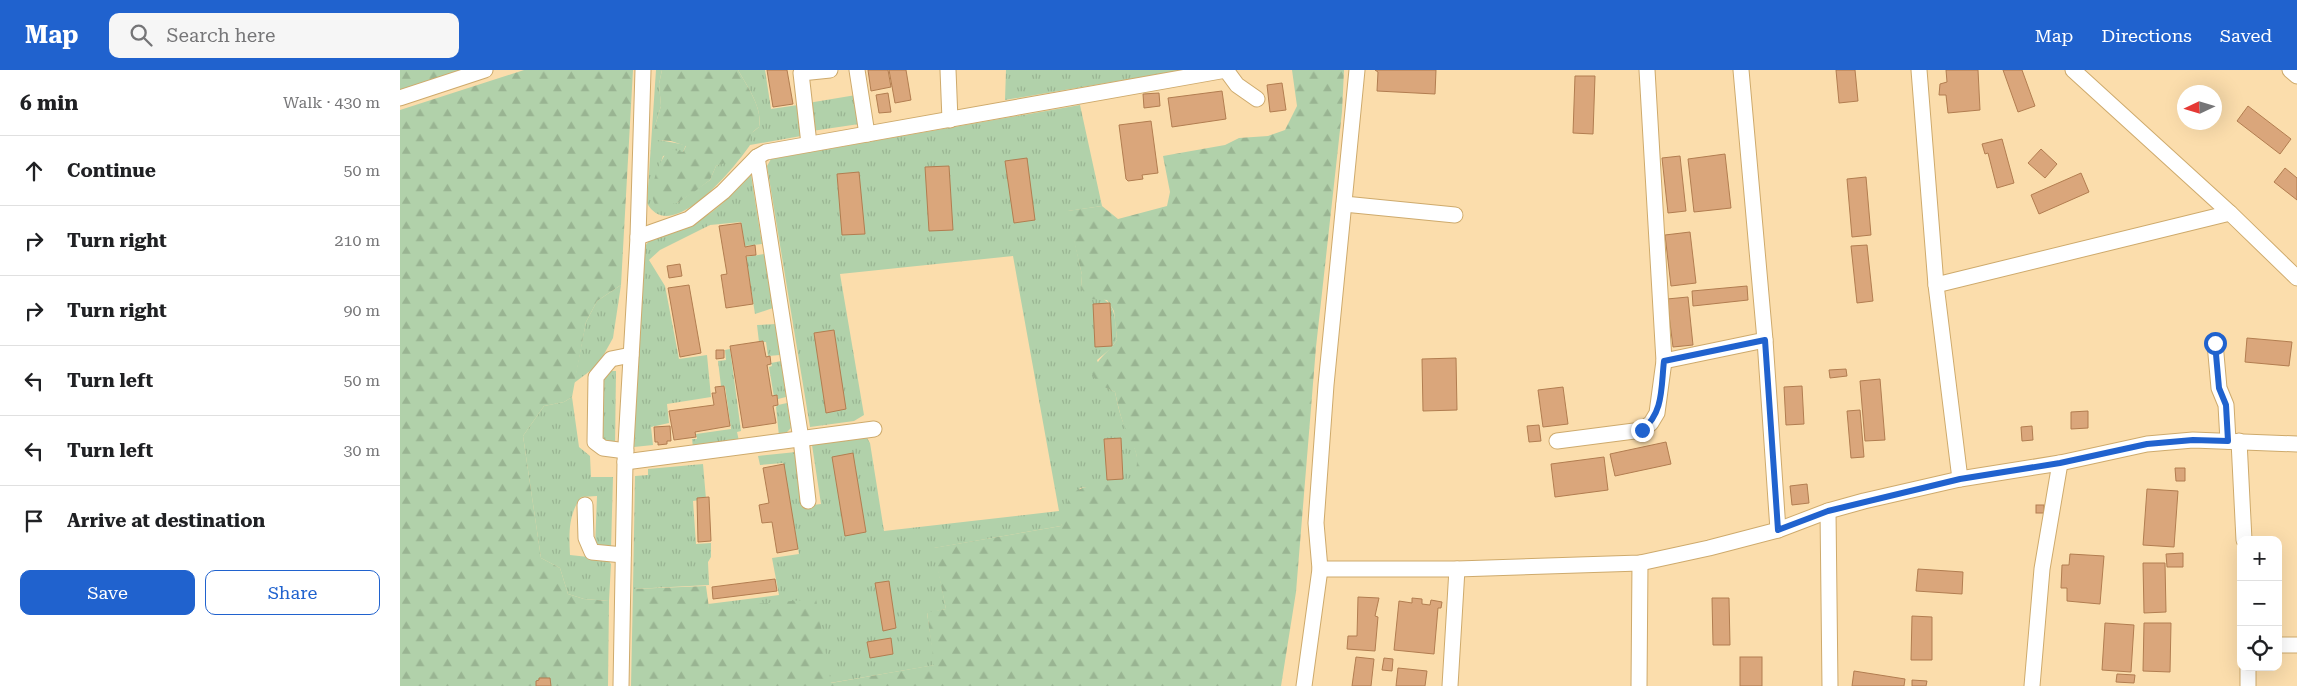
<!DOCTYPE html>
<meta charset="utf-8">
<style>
body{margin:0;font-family:"Roboto Serif",serif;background:#f6f6f6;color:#202124}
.controls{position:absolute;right:15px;bottom:15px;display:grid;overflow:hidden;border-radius:10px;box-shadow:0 5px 20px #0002}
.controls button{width:45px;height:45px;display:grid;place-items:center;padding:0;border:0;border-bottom:1px solid #e0e0e0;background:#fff;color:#202124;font:25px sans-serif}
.compass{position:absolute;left:1777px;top:15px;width:45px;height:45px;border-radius:50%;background:#fff;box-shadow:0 5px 20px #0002;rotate:266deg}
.stop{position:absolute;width:15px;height:15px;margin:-11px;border:4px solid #2062ce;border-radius:50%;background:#fff}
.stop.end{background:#2062ce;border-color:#fff;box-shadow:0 1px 5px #0008}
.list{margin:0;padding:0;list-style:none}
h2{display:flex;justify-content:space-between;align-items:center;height:65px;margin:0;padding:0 20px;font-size:21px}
h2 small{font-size:16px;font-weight:400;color:#757577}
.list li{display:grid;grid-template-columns:32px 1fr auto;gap:15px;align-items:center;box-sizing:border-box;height:70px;padding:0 20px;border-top:1px solid #e0e0e0}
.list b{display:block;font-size:19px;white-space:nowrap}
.list em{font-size:16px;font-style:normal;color:#757577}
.actions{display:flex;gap:10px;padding:15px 20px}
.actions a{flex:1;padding:11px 0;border:1px solid #2062ce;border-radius:10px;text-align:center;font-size:18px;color:#2062ce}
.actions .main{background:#2062ce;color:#fff}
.icon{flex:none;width:28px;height:28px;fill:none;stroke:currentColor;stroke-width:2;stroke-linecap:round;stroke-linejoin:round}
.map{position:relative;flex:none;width:1897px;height:616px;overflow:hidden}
header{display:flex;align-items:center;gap:30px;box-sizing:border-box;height:70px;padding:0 25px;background:#2062ce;color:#fff}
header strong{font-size:24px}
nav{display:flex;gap:28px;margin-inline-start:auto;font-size:18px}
.search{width:350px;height:45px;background:#f6f6f6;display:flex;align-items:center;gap:12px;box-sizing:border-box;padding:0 18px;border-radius:10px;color:#757577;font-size:19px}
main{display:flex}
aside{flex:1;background:#fff}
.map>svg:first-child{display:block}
</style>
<header>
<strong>Map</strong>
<div class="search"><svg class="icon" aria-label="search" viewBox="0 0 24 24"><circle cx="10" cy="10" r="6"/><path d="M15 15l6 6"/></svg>Search here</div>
<nav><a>Map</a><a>Directions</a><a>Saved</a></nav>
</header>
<main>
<aside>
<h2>6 min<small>Walk · 430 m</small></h2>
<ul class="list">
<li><svg class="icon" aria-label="ahead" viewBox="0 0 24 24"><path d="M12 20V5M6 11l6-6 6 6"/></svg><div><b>Continue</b></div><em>50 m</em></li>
<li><svg class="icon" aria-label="right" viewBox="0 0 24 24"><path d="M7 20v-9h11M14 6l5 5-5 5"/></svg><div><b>Turn right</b></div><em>210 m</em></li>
<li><svg class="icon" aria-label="right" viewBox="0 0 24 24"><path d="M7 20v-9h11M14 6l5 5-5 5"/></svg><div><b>Turn right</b></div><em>90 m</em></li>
<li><svg class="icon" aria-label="left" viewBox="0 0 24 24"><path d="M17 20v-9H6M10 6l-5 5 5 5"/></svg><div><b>Turn left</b></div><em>50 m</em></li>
<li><svg class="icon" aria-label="left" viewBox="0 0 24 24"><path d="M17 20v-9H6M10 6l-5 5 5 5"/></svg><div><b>Turn left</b></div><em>30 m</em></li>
<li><svg class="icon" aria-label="arrive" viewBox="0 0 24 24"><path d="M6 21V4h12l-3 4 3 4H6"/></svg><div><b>Arrive at destination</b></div></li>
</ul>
<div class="actions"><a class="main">Save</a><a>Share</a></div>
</aside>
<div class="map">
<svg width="1897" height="616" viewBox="0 0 1897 616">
<defs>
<pattern id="grass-tufts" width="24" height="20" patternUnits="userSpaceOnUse" patternTransform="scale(1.25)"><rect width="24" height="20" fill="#b1d1aa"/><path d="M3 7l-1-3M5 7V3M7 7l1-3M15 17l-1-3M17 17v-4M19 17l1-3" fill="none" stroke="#99b492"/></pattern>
<pattern id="forest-firs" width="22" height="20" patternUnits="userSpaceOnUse" patternTransform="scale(1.25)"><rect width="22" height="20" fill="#b1d1aa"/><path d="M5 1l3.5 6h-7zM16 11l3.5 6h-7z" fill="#99b492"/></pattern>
</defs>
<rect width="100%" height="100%" fill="#fbddac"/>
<g fill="url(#grass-tufts)">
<path d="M256,0H262L259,14L261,36L254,59V69L286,75L283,82L263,86L253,119L277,133L310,110L316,96C343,86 340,71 359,57C363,38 347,16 338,0H365L371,39L398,35L401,66L350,75C336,96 271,177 247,133Z"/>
<path d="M606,0H783L605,30Z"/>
<path d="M456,25L459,54L412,61L408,33Z"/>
<path d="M680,35L702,136L668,141L682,205L681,218C715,233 714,233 717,270L709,280L697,290L707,318L715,322C717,332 719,342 723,352C730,369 750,397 726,412C718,416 690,417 680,418L661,456L534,478L546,539L527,543L535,595L430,613L309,538L308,534L379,525L372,488L399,484L383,393L360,395L358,386L396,382L404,436L421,434L412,375L467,368L470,373L484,461L659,441L613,186L440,204L464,345L454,351L410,357L367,96L371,89Z"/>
<path d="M351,105L362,174L345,176L341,152L310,155L260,180L249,190L265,216L279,289L307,285L311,327L267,334L269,353L251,357L253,375L234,377L243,180C251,163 267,165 282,159C311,147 330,127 351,105Z"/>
<path d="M364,184L373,238L355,244L346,187Z"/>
<path d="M221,215L213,268L198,295L174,313L186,252L197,231Z"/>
<path d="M376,254L380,285L368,286L366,272H359L357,255Z"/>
<path d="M330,279L341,361L337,362L339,371L293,377L292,369H297L296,364L331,359L325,316H321L318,291L326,290L325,280Z"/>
<path d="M381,291L386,327L378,329V326L374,327L369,297L372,296L371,293Z"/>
<path d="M209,301H216L215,376L202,374L203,307Z"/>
<path d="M172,327L179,377L190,386L191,407H213L211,478H195L197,426L181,427C168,445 169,464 170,485L207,489L211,494L209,531L184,529L168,524L160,498L141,488L123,366L144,336L164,332Z"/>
<path d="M387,333L391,358L383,366H379L376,337L378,335Z"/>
<path d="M303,394L306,429L293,431L296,474L311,473V487L308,492L309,515L233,519L235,406L248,405V399Z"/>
</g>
<g fill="url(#forest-firs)">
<path d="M0,0H67L0,21Z"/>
<path d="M124,0H233L221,215L197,231L186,252L172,327L164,332L144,336L123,366L141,488L160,498L168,524L184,529L209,531L208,616H0V40Z"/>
<path d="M262,0H338C347,16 363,38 359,57C347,65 350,74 342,83C335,90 325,93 316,96L310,110L294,122L277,133L257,137C245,124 259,91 269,79L283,82L286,76L271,71L254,70V59L261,36L259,14Z"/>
<path d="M892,0H944L942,42L916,277L896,522L881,616H231L233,519L306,516L309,538L416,529L431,613L534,595L527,542L546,539L533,478L661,456C664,447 666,431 672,424C689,407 737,426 737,391C737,380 732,375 728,366C722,352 718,337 715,322L698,314L692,304C698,287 707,284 717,270L714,241L707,230L688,229L681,218L682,205L667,141L702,136L718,149L767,136L770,122L763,86L825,75L839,68L868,66L885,60L897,36Z"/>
</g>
<g fill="#daa67b" stroke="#b27d50">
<path d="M367,0H387L393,34L373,37Z"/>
<path d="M468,0H488L491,17L471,21Z"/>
<path d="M489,0H506L511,30L495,33Z"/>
<path d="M975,0H1036L1035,24L977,21L978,2Z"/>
<path d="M1436,0H1455L1458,31L1439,33Z"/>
<path d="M1546,0H1578L1580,40L1548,43L1546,25H1539L1540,14L1547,12Z"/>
<path d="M1603,0H1622L1635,36L1618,42Z"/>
<path d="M1175,6H1195L1193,64L1173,63Z"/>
<path d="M882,13L886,40L870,42L867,15Z"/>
<path d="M822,21L826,49L772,57L768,28Z"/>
<path d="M488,23L491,42L479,43L476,25Z"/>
<path d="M759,23L760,36L744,38L743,24Z"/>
<path d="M1848,36L1891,69L1880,84L1837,51Z"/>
<path d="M751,51L758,103L742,105L743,109L728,111L726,109L719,55Z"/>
<path d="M1602,69L1614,113L1597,118L1588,83L1585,84L1582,74Z"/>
<path d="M1641,79L1657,94L1645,108L1628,93Z"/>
<path d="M1325,84L1331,138L1294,142L1288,89Z"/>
<path d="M1280,86L1286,141L1268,143L1262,88Z"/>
<path d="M627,88L635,150L614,153L605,91Z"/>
<path d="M549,96L553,160L529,161L525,97Z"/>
<path d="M1885,98L1897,108V130L1874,112Z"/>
<path d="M459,102L465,164L442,165L437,104Z"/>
<path d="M1681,103L1689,122L1639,144L1631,125Z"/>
<path d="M1466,107L1471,165L1452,167L1447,109Z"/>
<path d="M341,153L345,177L355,175L356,185L346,186L353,234L326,238L321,205L327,204L319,156Z"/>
<path d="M1290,162L1296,213L1271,216L1265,165Z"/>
<path d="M1467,175L1473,231L1457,233L1451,176Z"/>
<path d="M280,194L282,206L269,208L267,196Z"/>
<path d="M289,215L301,283L280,287L268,218Z"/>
<path d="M1347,216L1348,230L1293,236L1292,221Z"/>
<path d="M1288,227L1293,275L1273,277L1267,229Z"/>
<path d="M710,233L712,276L695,277L693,234Z"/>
<path d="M434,260L446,339L426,343L414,263Z"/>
<path d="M1847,268L1892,272L1889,296L1845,292Z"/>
<path d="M363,271L366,287L370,286L371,294L367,295L372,326L377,325L378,335L373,336L376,353L343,358L330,276Z"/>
<path d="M316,280H324V288L316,289Z"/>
<path d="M1056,288L1057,340L1023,341L1022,289Z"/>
<path d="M1446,299L1447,306L1430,308L1429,300Z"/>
<path d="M1480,309L1485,370L1465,371L1460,311Z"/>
<path d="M324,316L330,356L295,362L296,367L274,370L269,341L314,335L312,323H316L315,317Z"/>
<path d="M1402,316L1404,354L1386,355L1384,317Z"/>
<path d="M1163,317L1168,354L1143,357L1138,320Z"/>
<path d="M1460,340L1464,387L1451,388L1447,341Z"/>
<path d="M1688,341V358L1671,359V342Z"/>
<path d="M1139,355L1141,371L1129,372L1127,356Z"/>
<path d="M270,356L271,371H267V374L258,375V372H255L254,357Z"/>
<path d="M1632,356L1633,370L1622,371L1621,357Z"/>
<path d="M721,368L723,409L707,410L704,369Z"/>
<path d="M1266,372L1271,394L1215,406L1210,384Z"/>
<path d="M453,383L466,462L445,466L432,387Z"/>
<path d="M1204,387L1208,420L1155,427L1151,394Z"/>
<path d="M384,394L398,479L377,483L372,452L362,453L359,435L369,433L363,398Z"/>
<path d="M1775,398H1785V411H1776Z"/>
<path d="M1407,414L1409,433L1392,435L1390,416Z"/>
<path d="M1747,419L1778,421L1774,477L1743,475Z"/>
<path d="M309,427L311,471L298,472L297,428Z"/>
<rect x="1636" y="435" width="8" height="8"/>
<path d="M1783,483V497H1767L1766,484Z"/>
<path d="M1670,484L1704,486L1700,534L1667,531V518H1661L1662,495H1669Z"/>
<path d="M1743,493H1765L1766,542L1744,543Z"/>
<path d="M1518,499L1563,502L1562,524L1516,521Z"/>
<path d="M375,509L377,521L313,529L312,517Z"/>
<path d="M489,511L496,558L483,561L475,513Z"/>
<path d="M958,527L979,528L975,546L978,547L975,581L947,579L948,566H957Z"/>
<path d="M1012,528L1022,529V534L1030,535L1031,530L1042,532L1041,538H1038L1034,584L994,580L999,531L1012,533Z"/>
<path d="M1312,528H1329L1330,575H1313Z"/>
<path d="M1512,546L1532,547V590H1511Z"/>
<path d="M1705,553L1734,555L1731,602L1702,600Z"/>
<path d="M1744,553H1771L1770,602L1743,601Z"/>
<path d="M491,568L493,584L470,588L467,572Z"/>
<path d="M956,587L974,589L971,616H952Z"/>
<rect x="1340" y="587" width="22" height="29"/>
<path d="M984,588L993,589L992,601L982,600Z"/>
<path d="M998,598L1027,601L1025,616H996Z"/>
<path d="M1454,601L1505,609L1504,616H1452Z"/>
<path d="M1717,604L1735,605L1734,613L1716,612Z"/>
<path d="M139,608H150L151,616H136V611L139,610Z"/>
<path d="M1512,610L1527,611L1526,616H1512Z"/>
</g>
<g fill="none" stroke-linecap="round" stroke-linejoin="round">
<defs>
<g id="minor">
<path d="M457,0L467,64"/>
<path d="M548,0L550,50"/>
<path d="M826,0L837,15L857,29"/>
<path d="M1341,0L1365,270L1378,460"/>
<path d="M1519,0L1536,215L1560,409"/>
<path d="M1673,0L1830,143L1897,208"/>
<path d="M1890,0L1897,6"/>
<path d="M0,28L85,0"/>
<path d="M409,74L401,3L430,0"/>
<path d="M357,87L401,369L408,431"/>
<path d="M944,134L1055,145"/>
<path d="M238,167L289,149L323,122L357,87L366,82L826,0"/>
<path d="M1536,215L1830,143"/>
<path d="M1815,273L1819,318L1826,335L1828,371"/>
<path d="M1264,291L1365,270"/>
<path d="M1157,371L1242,360L1251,353L1257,343L1264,291L1247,0"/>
<path d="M1839,371L1844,470"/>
<path d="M226,381L203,378L195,372L196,307L211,289L231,285"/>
<path d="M225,392L474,359"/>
<path d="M185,435L186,468L192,482L223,485"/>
<path d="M1428,441L1430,616"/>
<path d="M920,499H1057L1240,493L1309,478L1378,460L1428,441L1464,431L1560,409L1660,393L1747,374L1793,370L1897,374"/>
<path d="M1878,575H1897"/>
<path d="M221,616L225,392L238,167L243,0"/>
<path d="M904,616L920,499L916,453L926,315L957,0"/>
<path d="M1050,616L1057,499"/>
<path d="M1239,616L1240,493"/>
<path d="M1632,616L1642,499L1660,393"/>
<path d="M1848,616V597"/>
</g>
</defs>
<use href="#minor" stroke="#ceaa6c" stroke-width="17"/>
<use href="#minor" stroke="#fff" stroke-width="15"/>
</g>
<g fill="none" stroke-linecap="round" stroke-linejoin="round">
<path stroke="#2062ce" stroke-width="6" d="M1242,360C1264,343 1261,316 1264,291L1365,270L1378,460L1428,441L1560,409L1660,393L1747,374L1793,370L1828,371L1826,335L1819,318L1815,273"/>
</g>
</svg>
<div class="controls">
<button>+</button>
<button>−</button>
<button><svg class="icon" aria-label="locate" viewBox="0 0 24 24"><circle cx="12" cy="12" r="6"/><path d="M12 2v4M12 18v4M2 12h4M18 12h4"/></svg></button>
</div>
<svg class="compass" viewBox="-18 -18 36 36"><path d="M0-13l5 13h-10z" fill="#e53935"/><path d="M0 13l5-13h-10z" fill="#757577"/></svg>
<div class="stop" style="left:1815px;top:273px"></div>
<div class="stop end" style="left:1242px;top:360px"></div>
</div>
</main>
